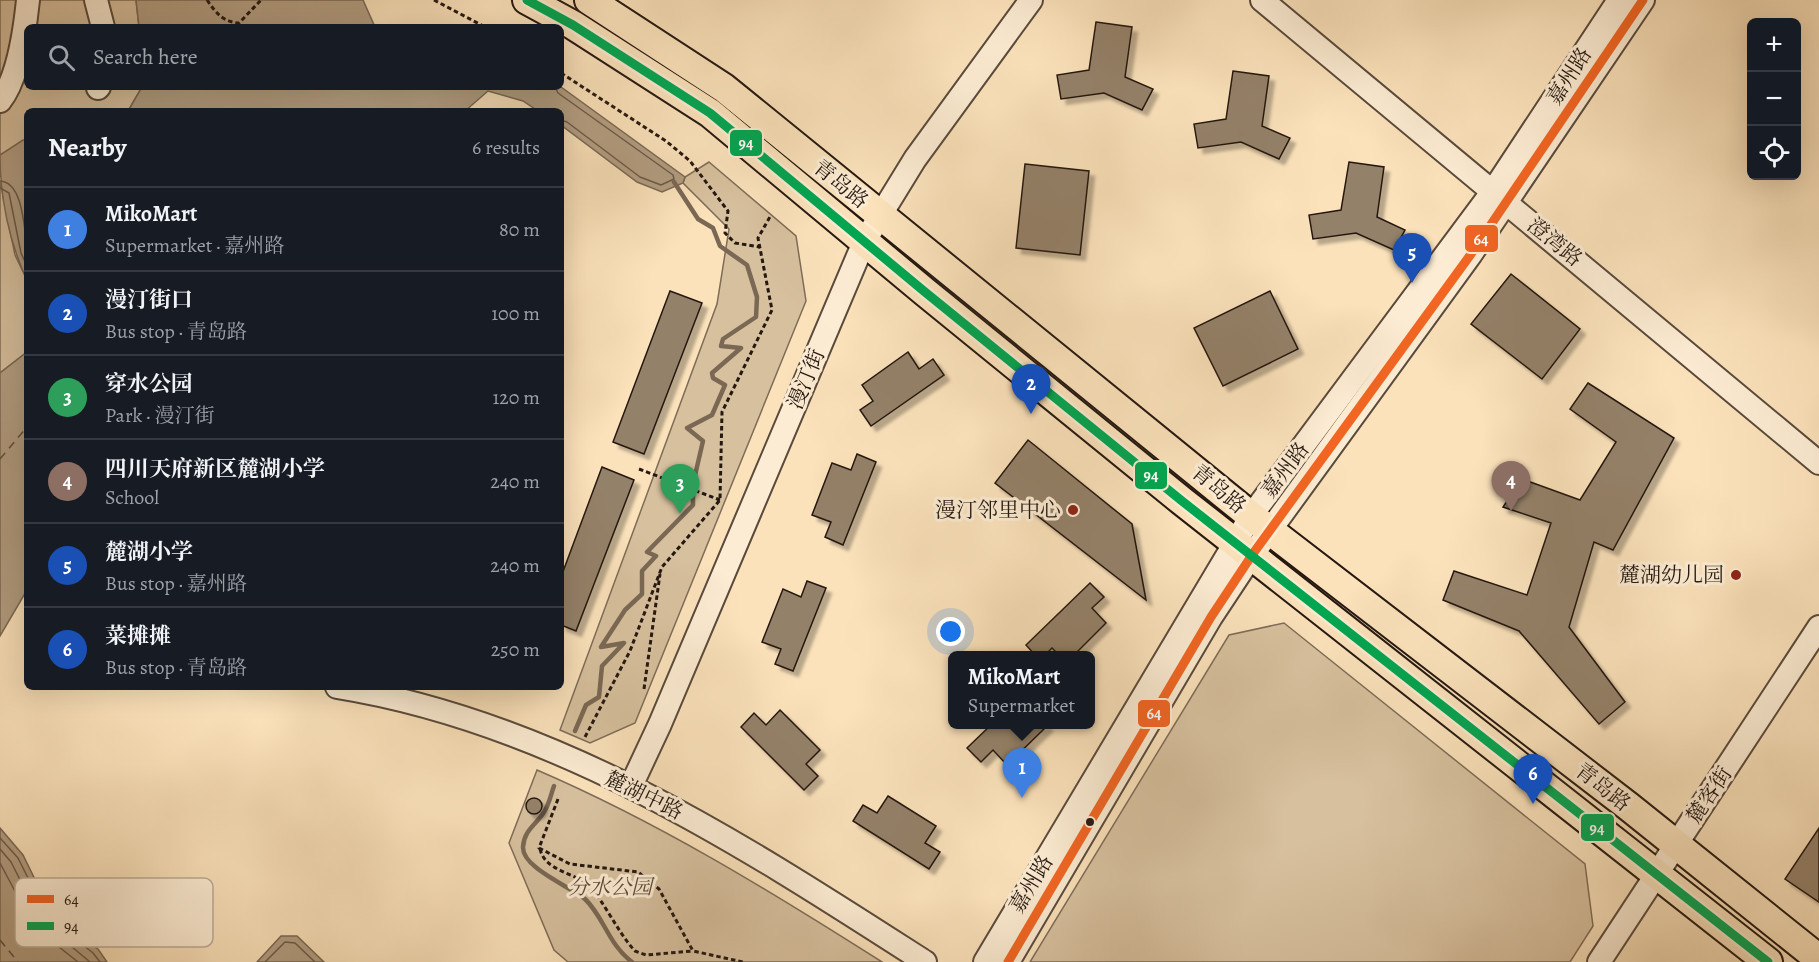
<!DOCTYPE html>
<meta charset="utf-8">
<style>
body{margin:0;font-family:Alegreya,"Noto Serif SC",serif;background:#20242c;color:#f1f3f6}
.controls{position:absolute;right:18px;top:18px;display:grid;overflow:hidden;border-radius:9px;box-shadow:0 6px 24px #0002}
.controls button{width:54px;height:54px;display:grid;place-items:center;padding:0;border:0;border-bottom:2px solid #363941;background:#171b24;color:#f1f3f6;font:30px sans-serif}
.you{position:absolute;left:951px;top:632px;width:21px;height:21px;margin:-15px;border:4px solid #fff;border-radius:50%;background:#1a73e8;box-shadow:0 0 0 9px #1a73e833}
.badge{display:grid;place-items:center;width:39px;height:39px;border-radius:50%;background:#c59692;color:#fff;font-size:20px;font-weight:700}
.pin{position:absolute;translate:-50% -50px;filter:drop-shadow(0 2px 3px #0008)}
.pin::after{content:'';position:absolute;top:32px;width:21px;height:18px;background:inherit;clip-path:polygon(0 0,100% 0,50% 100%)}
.popup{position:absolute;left:948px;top:651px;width:147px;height:78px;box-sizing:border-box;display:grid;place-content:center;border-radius:9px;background:#171b24;filter:drop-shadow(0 2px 4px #0005);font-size:20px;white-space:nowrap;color:#9ea1a6}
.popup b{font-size:22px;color:#f1f3f6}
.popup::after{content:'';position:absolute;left:50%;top:100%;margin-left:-12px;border:12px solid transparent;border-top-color:#171b24}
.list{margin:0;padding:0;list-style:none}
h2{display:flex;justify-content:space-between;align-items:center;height:78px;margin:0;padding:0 24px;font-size:26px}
h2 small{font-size:20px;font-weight:400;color:#9ea1a6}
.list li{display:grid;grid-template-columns:39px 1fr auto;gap:18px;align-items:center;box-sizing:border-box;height:84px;padding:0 24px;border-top:2px solid #363941}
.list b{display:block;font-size:22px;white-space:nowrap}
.list p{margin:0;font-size:20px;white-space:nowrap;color:#9ea1a6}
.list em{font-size:20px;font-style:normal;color:#9ea1a6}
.icon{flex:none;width:33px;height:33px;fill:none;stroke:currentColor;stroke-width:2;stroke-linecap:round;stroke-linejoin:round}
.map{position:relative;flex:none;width:1819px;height:962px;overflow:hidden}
.search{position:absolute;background:#171b24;box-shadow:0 6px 24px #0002;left:24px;top:24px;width:540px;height:66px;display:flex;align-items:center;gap:15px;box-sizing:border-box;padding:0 21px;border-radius:9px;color:#9ea1a6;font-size:22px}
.panel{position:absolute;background:#171b24;box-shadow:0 6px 24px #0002;left:24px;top:108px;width:540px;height:582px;border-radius:9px}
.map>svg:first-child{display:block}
</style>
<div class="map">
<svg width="1819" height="962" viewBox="0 0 1819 962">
<defs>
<filter id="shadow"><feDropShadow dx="5.5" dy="5.5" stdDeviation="1.5" flood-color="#0004"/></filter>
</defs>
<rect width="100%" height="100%" fill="#fbe2bb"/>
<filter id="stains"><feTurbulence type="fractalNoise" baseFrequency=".00333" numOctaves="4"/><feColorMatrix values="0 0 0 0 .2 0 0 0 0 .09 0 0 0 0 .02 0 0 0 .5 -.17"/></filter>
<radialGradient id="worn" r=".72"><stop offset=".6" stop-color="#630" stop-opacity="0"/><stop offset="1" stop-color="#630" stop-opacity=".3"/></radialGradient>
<g fill="#d7c09e" stroke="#7e6c58" stroke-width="1.5">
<path d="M0,0H136L139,27H27V87H142L128,111H27V140L0,155Z"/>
<path d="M709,162L796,236L806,301L635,723L590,743L560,730L717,304L729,229L683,183L685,177Z"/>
<path d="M0,181L15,255L27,280V352L0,373Z"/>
<path d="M1284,623L1585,864L1593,926L1570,962H1030L1229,635Z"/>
<path d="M537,770C658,822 770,891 882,962H568L554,950L509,843Z"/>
</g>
<g fill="#b29d81" stroke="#7a6854" stroke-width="1.5">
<path d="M136,0H363L375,27H139Z"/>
<path d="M142,87H561L685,177L683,183L662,192L637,182L561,125V111H538L523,101L488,91L465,111H128Z"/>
<path d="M23,140H27V280C9,242 0,197 0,155Z"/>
<path d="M27,352V590L0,636V373Z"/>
<path d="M0,828L23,855L51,912L98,949L107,962H0Z"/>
<path d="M281,936H297L324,962H257Z"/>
</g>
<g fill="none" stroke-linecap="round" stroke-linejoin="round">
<g stroke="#6c5a49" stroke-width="1.5">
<path d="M555,87L558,93L673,175L674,179L661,185L640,177L567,122L561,120"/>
<path d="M0,181C23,182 24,228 27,246"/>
<path d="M0,188L9,193L21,253L27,266"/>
<path d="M0,838L18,858L47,916L93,953L100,962"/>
<path d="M0,849L11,862L41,921L90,962"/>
<path d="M0,863L34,927L78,962"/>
<path d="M265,962L285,942L295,943L315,962"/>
</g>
<g stroke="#7a6854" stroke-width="4.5">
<path d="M575,731L586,705L599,697L602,666L624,643L601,647L625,610L642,594V571L656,556L647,552L693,505V484L703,441L687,428L712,415L725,385L713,378L712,373L741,348L721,346L723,339L756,317L757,297L747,265L720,246L713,228L698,219L674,182"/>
<path d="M554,786C551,794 549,805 544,812C536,825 524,830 523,847C522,868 571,887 585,899C604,917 608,944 632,962"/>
</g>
<g stroke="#5d4d3e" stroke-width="1.5" stroke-dasharray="8 6" stroke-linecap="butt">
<path d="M0,459L27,427"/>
<path d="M0,940L18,962"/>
</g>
</g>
<g fill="#948169" stroke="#251811" stroke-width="1.5" filter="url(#shadow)">
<path d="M1096,22L1132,27L1125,77L1153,89L1142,110L1104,93L1061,99L1057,75L1089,70Z"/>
<path d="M1233,71L1269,76L1262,126L1290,138L1279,159L1241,142L1198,148L1194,124L1226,119Z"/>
<path d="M1349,162L1384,167L1377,217L1405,230L1394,250L1356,233L1313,239L1309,215L1341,210Z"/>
<path d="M1025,164L1089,171L1080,255L1016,248Z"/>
<path d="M1511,274L1580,329L1542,379L1471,324Z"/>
<path d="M670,291L702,303L644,454L613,442Z"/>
<path d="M1270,291L1298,349L1223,386L1194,328Z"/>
<path d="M908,352L919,369L933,359L944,375L871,426L860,410L873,401L862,385Z"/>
<path d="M1588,383L1674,438L1613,550L1594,542L1569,627L1625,702L1599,724L1519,631L1443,600L1454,571L1527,595L1551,523L1503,507L1522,479L1580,500L1616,442L1570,409Z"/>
<path d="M1028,440L1132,524L1146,600L995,483Z"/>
<path d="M857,454L876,462L843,545L825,537L831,522L812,515L832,463L851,470Z"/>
<path d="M602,467L634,480L576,631L561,625V577Z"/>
<path d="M807,581L826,588L793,671L775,664L781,649L762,642L783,589L801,597Z"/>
<path d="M1090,583L1104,597L1092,608L1106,623L1073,656H1060L1052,648L1044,656H1036L1026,645Z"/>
<path d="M780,710L820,750L806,764L818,776L804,790L741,727L754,713L766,725Z"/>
<path d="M992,724H1046L1047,726L1007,765L993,750L981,762L967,748Z"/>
<path d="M888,796L936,826L925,843L940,852L929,869L853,821L863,805L877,813Z"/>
<circle cx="534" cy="806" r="8"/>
<path d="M1819,828V902L1785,879Z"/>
</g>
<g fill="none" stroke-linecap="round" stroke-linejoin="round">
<defs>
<g id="minor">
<path d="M96,0L103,27"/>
<path d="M1262,0L1819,463"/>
<path d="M98,88L99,87"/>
<path d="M0,101C18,79 25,29 28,0"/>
<path d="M337,687C555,722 743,845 925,962"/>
<path d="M631,786L660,724L864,242L915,159L1031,0"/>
<path d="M985,962L1251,516L1493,191L1619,0"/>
<path d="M1008,962L1211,617L1252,555L1471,254L1643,0"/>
<path d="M1599,962L1819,627"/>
</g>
<g id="major">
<path d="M527,0L573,25L710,113L925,292L1182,501L1768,962"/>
<path d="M589,0L724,88L1251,516L1628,806L1819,959"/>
</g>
</defs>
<use href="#minor" stroke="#5a4a3c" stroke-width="26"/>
<use href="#major" stroke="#251811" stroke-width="32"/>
<g stroke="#251811" stroke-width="3" stroke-dasharray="4.5 3" stroke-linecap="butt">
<path d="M207,0C216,13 223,22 239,23L261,0"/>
<path d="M434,0L485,27"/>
<path d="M561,73L666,141L690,161L728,211L725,233L735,243L760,247"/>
<path d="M639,469L720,500"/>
<path d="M644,689L660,574"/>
<path d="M585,737L630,651L662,567L720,500L722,412L772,310L758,238L771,215"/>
<path d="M558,799L539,848L570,864L638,872L659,889L693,951L743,962"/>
<path d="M540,849C545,871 573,872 588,885C603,899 618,933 635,951L646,955L693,951"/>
</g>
<use href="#minor" stroke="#fcecd3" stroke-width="22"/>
<use href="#major" stroke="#fbe2bb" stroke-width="28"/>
<defs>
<path id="bus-1" d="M1008,962L1211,617L1252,555L1471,254L1643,0"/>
<path id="bus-2" d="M527,0L573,25L710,113L925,292L1182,501L1768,962"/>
</defs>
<use href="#bus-1" stroke="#fcecd3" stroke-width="14"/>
<use href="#bus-2" stroke="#fcecd3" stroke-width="14"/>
<use href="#bus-1" stroke="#f26522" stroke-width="9"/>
<use href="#bus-2" stroke="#00a651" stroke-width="9"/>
</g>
<g fill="#8f2418" stroke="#fcecd3" stroke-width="2">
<circle cx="1073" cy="510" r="6"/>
<circle cx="1736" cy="575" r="6"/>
</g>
<circle fill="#251811" stroke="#fcecd3" stroke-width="2" cx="1090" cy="822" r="5"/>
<g text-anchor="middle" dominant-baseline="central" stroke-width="6" stroke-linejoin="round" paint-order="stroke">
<g font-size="21" fill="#251811" stroke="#fcecd3">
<text transform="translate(1569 76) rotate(-57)">嘉州路</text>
<text transform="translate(841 184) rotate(39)">青岛路</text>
<text transform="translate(1555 242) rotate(39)">澄湾路</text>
<text transform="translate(806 379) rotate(-67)">漫汀街</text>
<text transform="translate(1285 470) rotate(-53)">嘉州路</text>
<text transform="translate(1219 489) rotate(40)">青岛路</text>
<text transform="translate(1603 787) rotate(38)">青岛路</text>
<text transform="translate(644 795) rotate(26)">麓湖中路</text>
<text transform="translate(1709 795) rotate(-56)">麓客街</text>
<text transform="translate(1031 884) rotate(-59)">嘉州路</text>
</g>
<g font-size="21" fill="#251811" stroke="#fcecd3" text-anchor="end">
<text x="1061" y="510">漫汀邻里中心</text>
<text x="1724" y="575">麓湖幼儿园</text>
</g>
<g font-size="21" font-style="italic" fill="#5a4a3b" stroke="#fcecd3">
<text x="610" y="887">分水公园</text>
</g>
</g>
<rect x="15" y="878" width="198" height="69" rx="9" fill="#fcecd3" stroke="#bcac99" stroke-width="1.5"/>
<rect x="27" y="895" width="27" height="8" fill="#f26522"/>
<rect x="27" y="922" width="27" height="8" fill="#00a651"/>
<g font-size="16" fill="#251811">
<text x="64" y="905">64</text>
<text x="64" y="932">94</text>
</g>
<g stroke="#fcecd3" stroke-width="2">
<rect x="729" y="129" width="34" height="28" rx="6" fill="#00a651"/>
<rect x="1464" y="224" width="35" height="29" rx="6" fill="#f26522"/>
<rect x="1134" y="461" width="34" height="29" rx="6" fill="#00a651"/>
<rect x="1137" y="699" width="34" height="29" rx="6" fill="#f26522"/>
<rect x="1580" y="813" width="35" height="29" rx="6" fill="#00a651"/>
</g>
<g font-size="16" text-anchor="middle" font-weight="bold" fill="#fff">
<text x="746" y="149">94</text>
<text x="1481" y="245">64</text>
<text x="1151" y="481">94</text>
<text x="1154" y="719">64</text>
<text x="1597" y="834">94</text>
</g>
<rect width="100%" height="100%" filter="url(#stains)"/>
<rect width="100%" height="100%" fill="url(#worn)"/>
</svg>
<div class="controls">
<button>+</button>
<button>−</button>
<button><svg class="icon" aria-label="locate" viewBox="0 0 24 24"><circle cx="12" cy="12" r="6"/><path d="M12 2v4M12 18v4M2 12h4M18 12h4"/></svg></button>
</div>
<div class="you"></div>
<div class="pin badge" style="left:1022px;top:798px;background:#3f7fe0">1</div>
<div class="popup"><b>MikoMart</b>Supermarket</div>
<div class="pin badge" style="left:1031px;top:414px;background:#1a4fb4">2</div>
<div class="pin badge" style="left:680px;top:514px;background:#2e9e5b">3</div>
<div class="pin badge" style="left:1511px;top:511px;background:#8d6e63">4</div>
<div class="pin badge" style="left:1412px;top:283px;background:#1a4fb4">5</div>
<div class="pin badge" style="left:1533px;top:804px;background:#1a4fb4">6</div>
<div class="search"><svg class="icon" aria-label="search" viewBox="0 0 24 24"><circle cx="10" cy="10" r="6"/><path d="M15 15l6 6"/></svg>Search here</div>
<section class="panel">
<h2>Nearby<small>6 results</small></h2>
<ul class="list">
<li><span class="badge" style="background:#3f7fe0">1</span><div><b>MikoMart</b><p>Supermarket · 嘉州路</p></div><em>80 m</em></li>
<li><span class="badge" style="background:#1a4fb4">2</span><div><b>漫汀街口</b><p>Bus stop · 青岛路</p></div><em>100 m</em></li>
<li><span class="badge" style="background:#2e9e5b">3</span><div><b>穿水公园</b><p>Park · 漫汀街</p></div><em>120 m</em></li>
<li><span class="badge" style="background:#8d6e63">4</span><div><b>四川天府新区麓湖小学</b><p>School</p></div><em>240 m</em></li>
<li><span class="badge" style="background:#1a4fb4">5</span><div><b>麓湖小学</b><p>Bus stop · 嘉州路</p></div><em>240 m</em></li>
<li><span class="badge" style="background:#1a4fb4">6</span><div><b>菜摊摊</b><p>Bus stop · 青岛路</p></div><em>250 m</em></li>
</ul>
</section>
</div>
